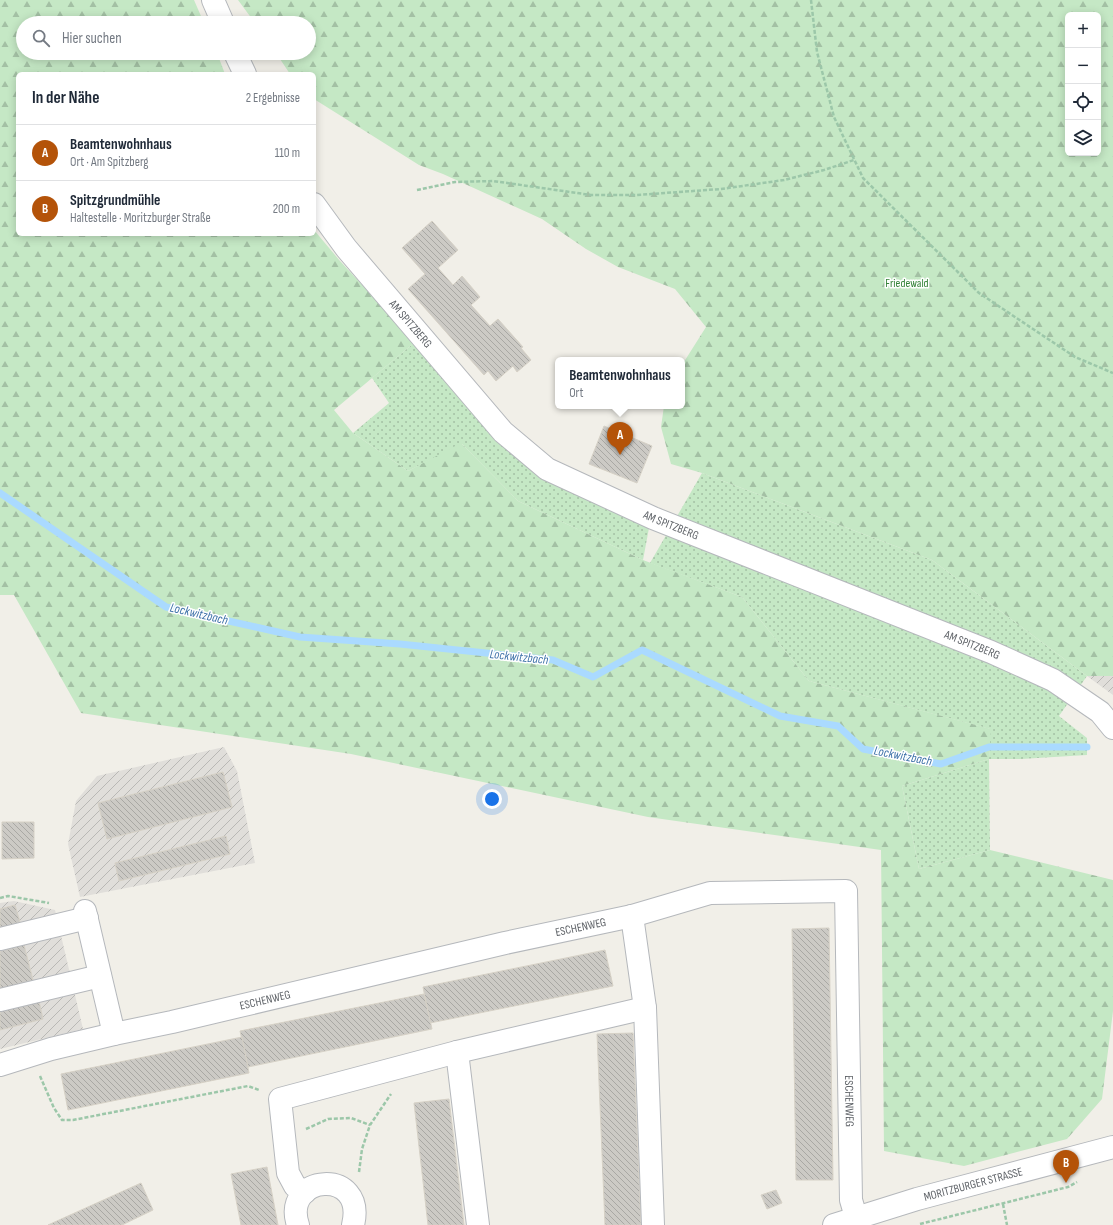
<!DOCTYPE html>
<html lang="de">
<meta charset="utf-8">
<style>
body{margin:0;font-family:"Sofia Sans Condensed",sans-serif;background:#f2f2f3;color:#1f2937}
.controls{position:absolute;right:12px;top:12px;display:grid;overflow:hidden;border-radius:6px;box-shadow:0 2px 10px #0003}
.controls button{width:36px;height:36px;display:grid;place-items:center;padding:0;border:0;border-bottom:1px solid #e0e1e3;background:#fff;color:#1f2937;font:20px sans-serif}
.you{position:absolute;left:492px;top:799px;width:14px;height:14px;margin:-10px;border:3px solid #fff;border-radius:50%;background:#1a73e8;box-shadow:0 0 0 6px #1a73e833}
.badge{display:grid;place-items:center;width:26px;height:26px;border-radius:50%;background:#b45309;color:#fff;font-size:13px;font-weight:700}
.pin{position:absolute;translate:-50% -33px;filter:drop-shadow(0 1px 2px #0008)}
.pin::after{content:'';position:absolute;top:21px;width:14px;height:12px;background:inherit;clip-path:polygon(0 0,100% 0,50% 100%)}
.popup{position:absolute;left:555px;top:357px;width:130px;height:52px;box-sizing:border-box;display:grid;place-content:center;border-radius:6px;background:#fff;filter:drop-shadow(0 1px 3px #0005);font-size:13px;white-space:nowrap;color:#747a83}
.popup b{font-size:15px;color:#1f2937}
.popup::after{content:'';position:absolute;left:50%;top:100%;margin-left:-8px;border:8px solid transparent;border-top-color:#fff}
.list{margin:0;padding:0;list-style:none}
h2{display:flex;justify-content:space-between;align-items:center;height:52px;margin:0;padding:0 16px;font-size:17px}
h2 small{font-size:13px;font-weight:400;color:#747a83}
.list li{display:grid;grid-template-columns:26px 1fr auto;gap:12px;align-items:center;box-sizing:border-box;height:56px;padding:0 16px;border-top:1px solid #e0e1e3}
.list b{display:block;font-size:15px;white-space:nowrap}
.list p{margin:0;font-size:13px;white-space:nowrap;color:#747a83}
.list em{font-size:13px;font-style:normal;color:#747a83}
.icon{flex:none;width:22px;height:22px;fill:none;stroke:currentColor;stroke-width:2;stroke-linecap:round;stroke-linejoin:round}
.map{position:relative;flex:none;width:1113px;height:1225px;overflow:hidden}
.search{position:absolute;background:#fff;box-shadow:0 2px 10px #0003;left:16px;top:16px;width:300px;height:44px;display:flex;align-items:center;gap:10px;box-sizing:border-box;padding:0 14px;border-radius:22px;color:#747a83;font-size:15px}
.panel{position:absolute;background:#fff;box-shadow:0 2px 10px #0003;left:16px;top:72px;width:300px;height:164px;border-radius:6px}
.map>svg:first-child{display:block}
</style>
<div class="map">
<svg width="1113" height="1225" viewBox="0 0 1113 1225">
<defs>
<pattern id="industrial-furrows" width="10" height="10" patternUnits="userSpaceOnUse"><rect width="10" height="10" fill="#e0deda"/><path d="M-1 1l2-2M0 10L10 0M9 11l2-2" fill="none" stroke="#b9b8b5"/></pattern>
<pattern id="grass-dots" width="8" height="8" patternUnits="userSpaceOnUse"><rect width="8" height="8" fill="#c5e8c5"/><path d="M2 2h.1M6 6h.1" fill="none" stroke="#a3c0a4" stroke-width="1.8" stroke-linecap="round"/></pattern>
<pattern id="forest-firs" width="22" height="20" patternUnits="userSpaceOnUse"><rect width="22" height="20" fill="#c5e8c5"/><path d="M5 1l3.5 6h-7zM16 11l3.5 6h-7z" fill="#a3c0a4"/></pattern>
<pattern id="building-back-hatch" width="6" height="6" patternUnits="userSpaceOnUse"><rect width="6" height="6" fill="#cccac5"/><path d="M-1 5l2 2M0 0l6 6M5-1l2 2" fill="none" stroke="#a9a8a4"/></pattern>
</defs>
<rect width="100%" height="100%" fill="#f1efe8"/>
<g fill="url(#industrial-furrows)">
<path d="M1087,676H1113V695Z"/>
<path d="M224,747L237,771L255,863L80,897L68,844L76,801L97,776Z"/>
<path d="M14,901L55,910L83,1029L0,1049V903Z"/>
</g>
<g fill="url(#grass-dots)">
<path d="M415,342L553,483L649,528L643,560L518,501L462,444L408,471L353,433L389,403L372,378Z"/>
<path d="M702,473L932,560L1087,676L1059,716L1087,738V755L1021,759H989L990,850L919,869L902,786L989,759L990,729L809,681L742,597L650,563Z"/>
</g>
<g fill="url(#forest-firs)" fill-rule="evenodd">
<path d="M0,0H194L204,23H23V53H217L225,74H18V234H314V230L340,261L415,342L334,410L353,433L408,471L461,443L518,501L643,560L742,597L809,681L991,729L989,759L902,786L919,869L990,850L1113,880V1011L1102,1099L1067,1139L964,1166L884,1151L881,850L648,817L351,754L81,713L14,595H0Z"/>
<path d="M238,0H1113V676H1087L932,560L702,473L671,464L661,427L664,406H682V365L706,327L675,289L618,267L586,249L542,219L443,174L419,165L314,99V74H290L276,53H309V23H255ZM1068,15H1098V153H1068Z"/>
</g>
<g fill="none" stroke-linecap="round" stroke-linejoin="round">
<path stroke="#aadaff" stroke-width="7" d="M0,493L166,607L300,637L400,644L553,660L593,677L642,650L780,716L838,726L863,749L941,764L989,747H1087"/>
</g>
<g fill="url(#building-back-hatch)" stroke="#d6d1c6">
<path d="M432,221L458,250L438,268L453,285L462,276L480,297L471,305L490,326L498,319L523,347L521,348L531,360L517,372L513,366L496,381L488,371L484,375L408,289L425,274L402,248Z"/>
<path d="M604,426L652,446L637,483L589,464Z"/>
<path d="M223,772L232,807L107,839L98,803Z"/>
<path d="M2,822H34V858L2,859Z"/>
<path d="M226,836L230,854L119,881L115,863Z"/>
<path d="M15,905L20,922L0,928V909Z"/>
<path d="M829,928L833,1180H796L792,929Z"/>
<path d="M24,945L33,980L0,989V951Z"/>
<path d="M605,950L613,986L430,1023L423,987Z"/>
<path d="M424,994L432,1029L248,1067L240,1031Z"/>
<path d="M39,1001L43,1019L0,1030V1011Z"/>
<path d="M633,1033L641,1225H605L597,1034Z"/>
<path d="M242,1037L249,1073L68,1110L61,1074Z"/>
<path d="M449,1099L464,1225H428L414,1103Z"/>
<path d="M267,1167L278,1225H241L231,1174Z"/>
<path d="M141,1183L153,1210L122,1225H48Z"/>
<path d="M776,1190L782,1203L767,1209L761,1195Z"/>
</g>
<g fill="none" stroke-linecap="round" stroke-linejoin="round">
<defs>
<g id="minor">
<path d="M213,0L223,23"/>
<path d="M235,53L245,74"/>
<path id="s1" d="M314,204L346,248L503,432L547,469L653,518L991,652L1053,680L1100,712L1113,728"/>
<path d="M85,911L114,1034"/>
<path d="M632,916L645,1008L653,1225"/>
<path d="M0,939L87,918"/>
<path d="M0,1000L100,976"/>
<path d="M457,1052L478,1225"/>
<path id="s2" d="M0,1065L51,1049L114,1034L172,1022L505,943L632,916L710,893L846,891L851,1200L856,1217"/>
<path d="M305,1192L295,1186L288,1173L280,1099L457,1052L645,1008"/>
<path d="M298,1225C281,1174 367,1167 353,1225"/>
<path id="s3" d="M834,1225L917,1199L1113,1147"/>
</g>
</defs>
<use href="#minor" stroke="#b5b8bc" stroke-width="24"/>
<g stroke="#9cc7a9" stroke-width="2.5" stroke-dasharray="4 2" stroke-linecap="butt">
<path d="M811,0L817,52L834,117L863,178L979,293L1075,357L1113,373"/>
<path d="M417,190L455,182L493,181L591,195H637L721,189L784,180L824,170L854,160"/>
<path d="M0,898L8,896L49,903"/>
<path d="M40,1076L54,1108L62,1120H73L248,1086L259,1090"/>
<path d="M306,1129L328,1119L351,1118L370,1125"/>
<path d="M359,1172L362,1149L370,1125L391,1094"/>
<path d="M1003,1204L1007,1225"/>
<path d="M920,1224L1068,1187L1077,1182"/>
</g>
<use href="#minor" stroke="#fff" stroke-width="22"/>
</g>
<g text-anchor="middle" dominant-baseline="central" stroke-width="3" stroke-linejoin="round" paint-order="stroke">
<g font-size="12" fill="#348238" stroke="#fff">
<text x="907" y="283">Friedewald</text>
</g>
<g font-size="12" fill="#5f6368" stroke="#fff">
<text stroke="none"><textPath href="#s1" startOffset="154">AM SPITZBERG</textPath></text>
<text stroke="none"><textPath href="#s1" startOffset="490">AM SPITZBERG</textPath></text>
<text stroke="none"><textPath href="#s1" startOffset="814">AM SPITZBERG</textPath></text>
<text stroke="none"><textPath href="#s2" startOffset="597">ESCHENWEG</textPath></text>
<text stroke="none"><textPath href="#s2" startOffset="273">ESCHENWEG</textPath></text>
<text stroke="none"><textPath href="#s2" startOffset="1077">ESCHENWEG</textPath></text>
<text stroke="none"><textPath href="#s3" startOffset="145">MORITZBURGER STRASSE</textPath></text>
</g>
<g font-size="13" font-style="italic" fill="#4174aa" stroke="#fff">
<text transform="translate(199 614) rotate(13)">Lockwitzbach</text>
<text transform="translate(519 657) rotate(6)">Lockwitzbach</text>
<text transform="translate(903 756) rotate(11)">Lockwitzbach</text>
</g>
</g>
</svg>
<div class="controls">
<button>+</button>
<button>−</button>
<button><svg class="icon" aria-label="locate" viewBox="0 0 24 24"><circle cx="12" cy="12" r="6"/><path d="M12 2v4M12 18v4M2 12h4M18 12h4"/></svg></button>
<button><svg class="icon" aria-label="layers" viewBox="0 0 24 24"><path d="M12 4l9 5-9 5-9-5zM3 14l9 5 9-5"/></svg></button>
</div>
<div class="you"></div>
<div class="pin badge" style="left:620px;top:455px">A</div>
<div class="popup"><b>Beamtenwohnhaus</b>Ort</div>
<div class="pin badge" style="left:1066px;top:1183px">B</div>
<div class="search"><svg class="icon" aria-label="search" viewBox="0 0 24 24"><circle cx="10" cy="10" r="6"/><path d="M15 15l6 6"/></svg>Hier suchen</div>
<section class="panel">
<h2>In der Nähe<small>2 Ergebnisse</small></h2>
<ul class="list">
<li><span class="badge">A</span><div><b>Beamtenwohnhaus</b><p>Ort · Am Spitzberg</p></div><em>110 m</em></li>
<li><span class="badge">B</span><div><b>Spitzgrundmühle</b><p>Haltestelle · Moritzburger Straße</p></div><em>200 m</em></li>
</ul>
</section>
</div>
